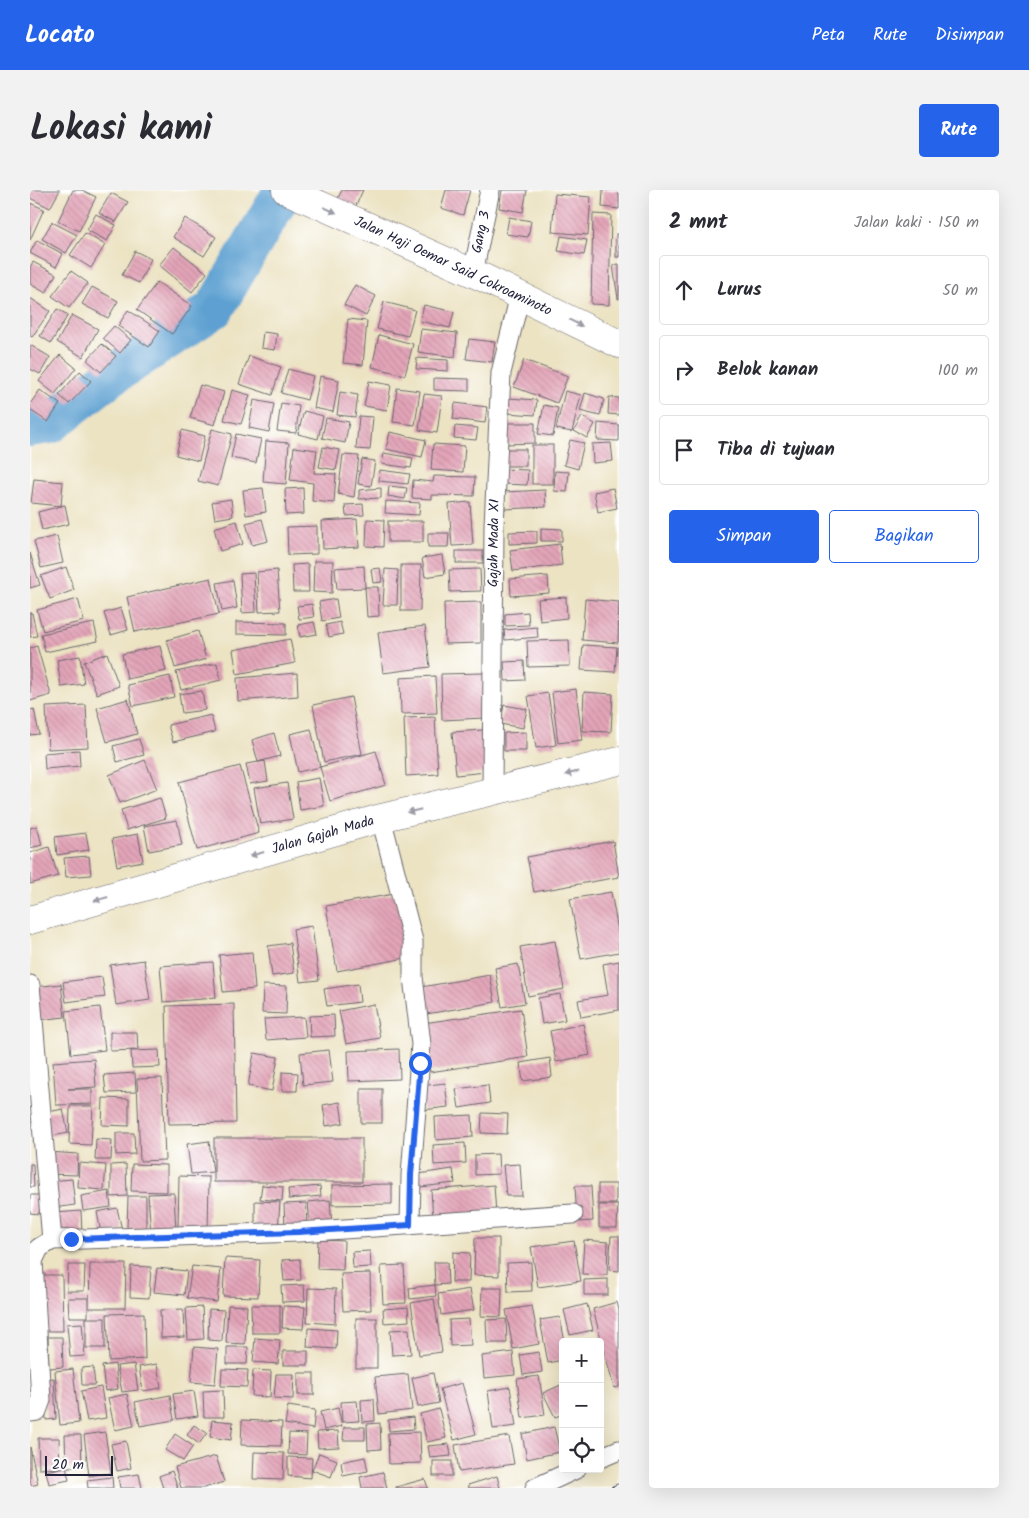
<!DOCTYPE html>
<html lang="id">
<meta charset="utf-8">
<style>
body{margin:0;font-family:Kalam,sans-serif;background:#f2f2f3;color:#2b2b33}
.controls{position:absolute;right:15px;bottom:15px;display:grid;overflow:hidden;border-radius:5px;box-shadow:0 5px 20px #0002}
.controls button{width:45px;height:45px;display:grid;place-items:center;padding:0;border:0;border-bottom:1px solid #e1e1e2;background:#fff;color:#2b2b33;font:25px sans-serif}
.scale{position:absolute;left:15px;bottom:12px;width:68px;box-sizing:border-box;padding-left:5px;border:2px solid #22223b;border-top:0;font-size:14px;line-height:18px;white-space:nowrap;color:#22223b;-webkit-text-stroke:4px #fff;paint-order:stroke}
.stop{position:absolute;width:15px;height:15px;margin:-11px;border:4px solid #2563eb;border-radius:50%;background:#fff}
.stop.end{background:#2563eb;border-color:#fff;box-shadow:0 1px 5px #0008}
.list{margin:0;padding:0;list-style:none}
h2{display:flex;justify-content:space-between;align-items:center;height:65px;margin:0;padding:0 20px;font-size:21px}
h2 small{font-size:16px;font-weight:400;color:#7c7c81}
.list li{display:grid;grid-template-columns:32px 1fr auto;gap:15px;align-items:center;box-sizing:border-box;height:70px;margin:0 10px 10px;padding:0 10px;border:1px solid #e1e1e2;border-radius:5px}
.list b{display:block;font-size:19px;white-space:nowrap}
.list em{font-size:16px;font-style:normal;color:#7c7c81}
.actions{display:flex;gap:10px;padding:15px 20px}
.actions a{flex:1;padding:11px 0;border:1px solid #2563eb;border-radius:5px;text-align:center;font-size:18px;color:#2563eb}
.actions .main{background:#2563eb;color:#fff}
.icon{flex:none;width:28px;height:28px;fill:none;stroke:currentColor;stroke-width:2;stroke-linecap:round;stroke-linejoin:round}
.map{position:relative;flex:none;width:589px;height:1298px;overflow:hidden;border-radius:5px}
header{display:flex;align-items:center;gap:30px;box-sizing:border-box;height:70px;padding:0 25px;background:#2563eb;color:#fff}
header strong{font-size:24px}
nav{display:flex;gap:28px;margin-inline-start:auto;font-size:18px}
.intro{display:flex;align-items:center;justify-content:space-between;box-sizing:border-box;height:120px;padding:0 30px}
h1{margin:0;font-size:35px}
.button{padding:12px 22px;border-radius:5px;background:#2563eb;color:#fff;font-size:18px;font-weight:700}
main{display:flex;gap:30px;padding:0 30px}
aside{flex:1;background:#fff;border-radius:5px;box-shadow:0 5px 20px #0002}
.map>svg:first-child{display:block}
</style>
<header>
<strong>Locato</strong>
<nav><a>Peta</a><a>Rute</a><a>Disimpan</a></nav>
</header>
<div class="intro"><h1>Lokasi kami</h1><a class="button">Rute</a></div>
<main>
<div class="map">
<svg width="589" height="1298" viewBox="0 0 589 1298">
<defs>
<pattern id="building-back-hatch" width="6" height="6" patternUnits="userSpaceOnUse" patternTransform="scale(1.25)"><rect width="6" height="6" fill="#e3a4b8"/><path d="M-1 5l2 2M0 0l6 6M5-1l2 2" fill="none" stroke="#c28d9f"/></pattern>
</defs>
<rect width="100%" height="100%" fill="#fff"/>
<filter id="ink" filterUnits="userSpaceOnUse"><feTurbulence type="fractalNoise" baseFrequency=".02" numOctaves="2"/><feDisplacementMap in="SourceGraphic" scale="10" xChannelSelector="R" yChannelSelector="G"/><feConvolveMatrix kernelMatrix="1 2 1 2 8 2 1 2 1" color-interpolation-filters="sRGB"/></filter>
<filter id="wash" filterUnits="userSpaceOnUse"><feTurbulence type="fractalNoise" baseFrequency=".0096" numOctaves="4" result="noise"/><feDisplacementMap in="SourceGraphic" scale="20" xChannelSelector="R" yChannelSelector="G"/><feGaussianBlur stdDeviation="1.12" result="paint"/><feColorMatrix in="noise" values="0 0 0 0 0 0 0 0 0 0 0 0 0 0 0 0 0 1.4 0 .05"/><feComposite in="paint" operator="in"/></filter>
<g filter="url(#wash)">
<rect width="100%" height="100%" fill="#ece3c3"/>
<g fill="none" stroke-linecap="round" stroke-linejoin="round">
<path stroke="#5da0d1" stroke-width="40" d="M0,237L20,234L77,189L184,119L254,0"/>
</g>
<g id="blocks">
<g fill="url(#building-back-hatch)">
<path d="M0,0H30L20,18L0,8Z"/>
<path d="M43,0H52L66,7L49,41L28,31Z"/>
<path d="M312,0H333L323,22L305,14Z"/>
<path d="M416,0H440L433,25L411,18Z"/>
<path d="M472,0H497L493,22L469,18Z"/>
<path d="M573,0H589V19L572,17Z"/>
<path d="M81,3L98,12L86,32L69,23Z"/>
<path d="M525,4L561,7L558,45L522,42Z"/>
<path d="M0,13L14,19L0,50Z"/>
<path d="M66,24L86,35L77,51L57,40Z"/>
<path d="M563,24L581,25L579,115L561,114Z"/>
<path d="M479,27L501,31L498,47L476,44Z"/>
<path d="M155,28L186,47L174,66L143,47Z"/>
<path d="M22,32L47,45L36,63L12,49Z"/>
<path d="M55,43L75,55L61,78L40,65Z"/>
<rect x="586" y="44" width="3" height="23"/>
<path d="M531,46L557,50L554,65L528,61Z"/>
<path d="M7,50L33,64L26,77L0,63Z"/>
<path d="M144,57L177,83L162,102L129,75Z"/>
<path d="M105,61L121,69L109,93L92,85Z"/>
<path d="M3,72L26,84L16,103L0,94V77Z"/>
<path d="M589,74V109H588L583,75Z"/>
<path d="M41,81L58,93L39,118L22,106Z"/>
<path d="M127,92L162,116L142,144L107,120Z"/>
<path d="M325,95L346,106L336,126L314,115Z"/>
<path d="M62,97L88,111L78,128L52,114Z"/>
<path d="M0,108L20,121L2,147L0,146Z"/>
<path d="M354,112L385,120L378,146L347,139Z"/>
<path d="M394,115L424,122L420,138L390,131Z"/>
<path d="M27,119L38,125L21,153L10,146Z"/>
<path d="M98,120L130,141L119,157L88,136Z"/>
<path d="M42,125L68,139L53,167L27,152Z"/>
<path d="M318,129L337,131L333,175L313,173Z"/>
<path d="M84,136L101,150L90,163L73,148Z"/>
<path d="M391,139L427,143L425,167L388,162Z"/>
<path d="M233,142L247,144L245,160L231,158Z"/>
<path d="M349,145L383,154L375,185L342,177Z"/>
<path d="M439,149L465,152L462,172L436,169Z"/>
<path d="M72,154L86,166L71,182L57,170Z"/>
<path d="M0,155L20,167L10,184L0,179Z"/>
<path d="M30,165L46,178L25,204L9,191Z"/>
<path d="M219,166L251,177L242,205L209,194Z"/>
<path d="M387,168L418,170V181L386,179Z"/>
<path d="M494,170L538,186L527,213L484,197Z"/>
<path d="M258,179L283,186L277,210L251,203Z"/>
<path d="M50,181L61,191L39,214L29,205Z"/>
<path d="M290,186L309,190L303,222L284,218Z"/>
<path d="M404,188L439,189V201L404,200Z"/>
<path d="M339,191L361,195L357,220L334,216Z"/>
<path d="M170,195L194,202L185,235L160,228Z"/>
<path d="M367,198L390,201L385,235L363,232Z"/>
<path d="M10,200L30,214L18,232L0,220V214Z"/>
<path d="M202,200L220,205L211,234L194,230Z"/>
<path d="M535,201L551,205L542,242L526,239Z"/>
<path d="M310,202L328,205L325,227L307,225Z"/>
<path d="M555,203L574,209L570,226L550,221Z"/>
<path d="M394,204L412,206L407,243L389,240Z"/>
<path d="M579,207L589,208V225L578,224Z"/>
<path d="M478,208L507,210L505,225L477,223Z"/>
<path d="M224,210L244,214L239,242L219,238Z"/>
<path d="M251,213L269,216L266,243L247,241Z"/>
<path d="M425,213L457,217L455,233L423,229Z"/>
<path d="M514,215L528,218L523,246L508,244Z"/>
<path d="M274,221L293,226L288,249L268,244Z"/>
<path d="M329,226L343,227L340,260L326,259Z"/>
<path d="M552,226L565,234L557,248L544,241Z"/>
<path d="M296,228L319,232L315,253L292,248Z"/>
<path d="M475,233H505V253L475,254Z"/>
<path d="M568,233L589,235V251L567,250Z"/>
<path d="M425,236L448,238L446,250L424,248Z"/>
<path d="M182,239L202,244L188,296L168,291Z"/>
<path d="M152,240L175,246L169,271L146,265Z"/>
<path d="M360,242L396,250L392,267L356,259Z"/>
<path d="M206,244L231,249L226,273L201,268Z"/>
<path d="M540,250L554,253L548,279L534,275Z"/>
<path d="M236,251L259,253L256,294L233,292Z"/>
<path d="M581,253L583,271L563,273L562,254Z"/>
<path d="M403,254L435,256L433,282L401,280Z"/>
<rect x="502" y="255" width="21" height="39"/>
<path d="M264,257L287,260L284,283L306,284L304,313L282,311L283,293L260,290Z"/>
<path d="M293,257L310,260L306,280L289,277Z"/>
<path d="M474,259H496V276H473Z"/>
<path d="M354,263L383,268L381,278L352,274Z"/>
<path d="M313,265L329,266L324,307L308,304Z"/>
<path d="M332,269L345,271L341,296L328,294Z"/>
<path d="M471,279L498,280L497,295L471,294Z"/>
<path d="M350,280L380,284L378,294L349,291Z"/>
<path d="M525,281L539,282L537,302L524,301Z"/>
<path d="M404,286L445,287L444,306L402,305V309L382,308L383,290L403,292Z"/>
<path d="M4,289L33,292L31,316L1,313Z"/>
<path d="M359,296L377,298L375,309L358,306Z"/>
<path d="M233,298L236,322L216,325L213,300Z"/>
<path d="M273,298L274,324L256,325L255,299Z"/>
<path d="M351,298V308L329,309V300Z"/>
<path d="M583,298L587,318L568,322L564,302Z"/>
<path d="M515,300L516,317L475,319L474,302Z"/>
<path d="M201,309L203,326L185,329L182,312Z"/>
<path d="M356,311L390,313L389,325L355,323Z"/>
<path d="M440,312L443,355L422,356L419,314Z"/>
<path d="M333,314L334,325L316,326L315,315Z"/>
<path d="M35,315L39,334L12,340L8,322Z"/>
<path d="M232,329L238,351L222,355L216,333Z"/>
<path d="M327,329L329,357L293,359L292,331Z"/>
<path d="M337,329L354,330L353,357L336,356Z"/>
<path d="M207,331L213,354L190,361L184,338Z"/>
<rect x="358" y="331" width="35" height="21"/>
<path d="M287,336V364L258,365L257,337Z"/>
<path d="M511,338L532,339V351H511Z"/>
<path d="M507,341V353L479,354V342Z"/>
<path d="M398,343H419L418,357H398Z"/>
<path d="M27,346L33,373L11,378L4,351Z"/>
<path d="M530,354L532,375L483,381L480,360Z"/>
<rect x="426" y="361" width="27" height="12"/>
<path d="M0,363L10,395L0,398Z"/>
<path d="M412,365L415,384L395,387L392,368Z"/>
<path d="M284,371H303L302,403L283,402Z"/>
<path d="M278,374L279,402H263L262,375Z"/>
<path d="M371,375H391L390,421H371Z"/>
<path d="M334,376L335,398L307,399L305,378Z"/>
<path d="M36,377L44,400L20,409L11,386Z"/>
<path d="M350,378L352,392L343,393L341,379Z"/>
<path d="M355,379L368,380L367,415H353Z"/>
<path d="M450,379L451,401L420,402L419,380Z"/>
<path d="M247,380L250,421L229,422L227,382Z"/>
<path d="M224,383L226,422L212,423L210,384Z"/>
<path d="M518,386L519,403L481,406L480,389Z"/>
<path d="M181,388L189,424L105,442L97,407Z"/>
<path d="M203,390L207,418L192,421L187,393Z"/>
<path d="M335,397H348L349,426L337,427Z"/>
<path d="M536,407L537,428L510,431L508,409Z"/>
<path d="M48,409L54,431L13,441L7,420Z"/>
<path d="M306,409L309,428L292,431L289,412Z"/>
<path d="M555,409L589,412L588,453L552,450Z"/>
<path d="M451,412V453L415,454L414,413Z"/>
<path d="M282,414L284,427L269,429L267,416Z"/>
<path d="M91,418L98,440L81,445L74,423Z"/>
<path d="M498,422L499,435L475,436V424Z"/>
<path d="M0,423H2L7,446L0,447Z"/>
<path d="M206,432L256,433V445L206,444Z"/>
<path d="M284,432L287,444L270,447L268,435Z"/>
<path d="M310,432L313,444L299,447L296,435Z"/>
<path d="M64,433L68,451L15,462L11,444Z"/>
<path d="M395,436L400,477L353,483L348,442Z"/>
<path d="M507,437L508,447L475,450L474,440Z"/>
<path d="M168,441L176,469L145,478L137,450Z"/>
<path d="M260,449L265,473L207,484L203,460Z"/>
<path d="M539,450L540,476L498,477L497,451Z"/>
<path d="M553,455L587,457L585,482L551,480Z"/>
<path d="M7,456L21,505L0,511V458Z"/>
<path d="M130,456L136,481L97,489L92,464Z"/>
<path d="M77,463L89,496L67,504L54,472Z"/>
<path d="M50,466L54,494L31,497L27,470Z"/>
<path d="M494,471L495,490L475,491L474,472Z"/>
<path d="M187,473L191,490L151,500L146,482Z"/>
<path d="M267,483L268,506L208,511L207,488Z"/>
<path d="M454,483L455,528L412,530L411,484Z"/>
<path d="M140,486L144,507L103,516L98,495Z"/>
<path d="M405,486L407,523L371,524L370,488Z"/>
<path d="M546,499L552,550L528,553L522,502Z"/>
<path d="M172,501L175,520L152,523L149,504Z"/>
<path d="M554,502L583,504L581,542L552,541Z"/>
<path d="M518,503L526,555L506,558L498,506Z"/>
<path d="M321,507L332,564L294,572L283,515Z"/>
<path d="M98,509L107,544L77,552L67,518Z"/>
<path d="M56,515L58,557L18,559L16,517Z"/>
<path d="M474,515L497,519L493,538L470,534Z"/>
<path d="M4,519L9,544L0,545V520Z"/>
<path d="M181,525L185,542L143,552L138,535Z"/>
<path d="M405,527L408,584L376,586L374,528Z"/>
<path d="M281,539L290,577L268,582L260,544Z"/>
<path d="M453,540L456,582L426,585L422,542Z"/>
<path d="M496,542V561H474V543Z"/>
<path d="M244,543L250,566L228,572L222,550Z"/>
<path d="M109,549L114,565L87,572L83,556Z"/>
<path d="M49,560L50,576L15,579L14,563Z"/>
<path d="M346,561L356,595L300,611L290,577Z"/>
<path d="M115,570L127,599L90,613L79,585Z"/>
<path d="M235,571L238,591L220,594L216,574Z"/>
<path d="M210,576L229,643L167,660L149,592Z"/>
<path d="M289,588L294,616L270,620L266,592Z"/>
<path d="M257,593L263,629L230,634L224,598Z"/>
<path d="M130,608L136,628L97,640L91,620Z"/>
<path d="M147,630L152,655L119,661L114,636Z"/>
<path d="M7,636L12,655L0,658V638Z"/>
<path d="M56,643L59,660L27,665L25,647Z"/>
<path d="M108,644L113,671L87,676L82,649Z"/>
<path d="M583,651L589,687L504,702L497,667Z"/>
<path d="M19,657L28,686L0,694V663Z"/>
<path d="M59,666L61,685L36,687L34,668Z"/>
<path d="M581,702L589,746V762L551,769L540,709Z"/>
<path d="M369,703L381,767L307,781L296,716Z"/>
<path d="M282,736L289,790L270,792L263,739Z"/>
<path d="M525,751L534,799L498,806L490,757Z"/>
<path d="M260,753L264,783L242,786L238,756Z"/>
<path d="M222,762L225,799L193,802L189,765Z"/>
<path d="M114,770L120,810L86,815L80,775Z"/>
<path d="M589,771V820L551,827L548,810L578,805L573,774Z"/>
<path d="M183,772L186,808L133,812L130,776Z"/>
<path d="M488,774L495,813L472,817L465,778Z"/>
<path d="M460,785L465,812L391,825L386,798Z"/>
<path d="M72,787L75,807L36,812L33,792Z"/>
<path d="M31,794L35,827L8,830L4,797Z"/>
<path d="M328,794L330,812L297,816L294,799Z"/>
<path d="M233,795L257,796L256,824L232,823Z"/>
<path d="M530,804L535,830L512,834L508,808Z"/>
<path d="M204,814L206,933L139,934L136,816Z"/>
<path d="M344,814L350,848L316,854L309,821Z"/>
<path d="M70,817L75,860L41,864L36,821Z"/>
<path d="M491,819L498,867L400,882L393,833Z"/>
<path d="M304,825L305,846L280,847L279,826Z"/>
<path d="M274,827L276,847L236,850L234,829Z"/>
<path d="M553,834L560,865L526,872L520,841Z"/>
<path d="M80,842H107L108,860L80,861Z"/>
<path d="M369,859L370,889L319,891L318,861Z"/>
<path d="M129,860L130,877L102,878L101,861Z"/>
<path d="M299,860L303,892L273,895L270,863Z"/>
<path d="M224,863L248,867L242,901L218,896Z"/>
<path d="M520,868L522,887L493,891L490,873Z"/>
<path d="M64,869L66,897L38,899H62V914L26,915L23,872Z"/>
<path d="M252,882L268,883L267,901H252Z"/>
<path d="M105,883L106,902L76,903L74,885Z"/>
<path d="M132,888L135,970L110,971L107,889Z"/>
<path d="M415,893L418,917L393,920L390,896Z"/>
<path d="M458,895L460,913L429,918L426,899Z"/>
<rect x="331" y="899" width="21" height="34"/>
<path d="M73,908L99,909V936L72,935Z"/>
<path d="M310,912L313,933L296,936L293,915Z"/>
<path d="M40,916H63L61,955L39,954Z"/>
<path d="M33,919L38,943L18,947L13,923Z"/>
<path d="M452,923L478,924L477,944L451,943Z"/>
<path d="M442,925L443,947L406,950L405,927Z"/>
<path d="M86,943H104L105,964L86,965Z"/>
<rect x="184" y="948" width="148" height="44"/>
<path d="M66,949L82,950L81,970H65Z"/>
<path d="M179,951L183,982L161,984L157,954Z"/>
<path d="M435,953L436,973L404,975L403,955Z"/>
<path d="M18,962L48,964L47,985L17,984Z"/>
<path d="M468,964L469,984L445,985V965Z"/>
<path d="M49,973L76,975L74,1000L48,998Z"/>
<path d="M0,974H3L4,997H0Z"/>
<path d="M96,974L97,1006L81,1007V975Z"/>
<path d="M102,974L137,975V1002L101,1001Z"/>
<path d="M490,974L492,1006H476L473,975Z"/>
<path d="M423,979L425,993L390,997L388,984Z"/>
<path d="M149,986L179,987L178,1040L148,1039Z"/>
<path d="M42,989L45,1015L23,1018L20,991Z"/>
<path d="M362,994V1014L302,1015V995Z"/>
<rect x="568" y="994" width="18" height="20"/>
<path d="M232,995L253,997L252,1011L230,1009Z"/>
<path d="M464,995L466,1024L403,1029L401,1000Z"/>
<path d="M290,996L291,1006L259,1009L258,999Z"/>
<path d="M545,996H561L563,1031L547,1032Z"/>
<path d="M79,1001L81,1017L53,1021L51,1006Z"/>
<path d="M144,1003L146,1042L121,1044L118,1004Z"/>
<path d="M0,1005H11L9,1024L0,1023Z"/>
<path d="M98,1006H116V1039H97Z"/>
<path d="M300,1010L302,1036L280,1038L278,1012Z"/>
<path d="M225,1011L250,1012L248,1041H225Z"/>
<path d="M276,1013L277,1038L255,1039L254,1014Z"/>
<path d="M569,1015H588L587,1038H569Z"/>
<path d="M87,1018L92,1040L71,1043L67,1022Z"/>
<path d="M51,1021L52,1043L27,1045L25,1023Z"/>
<path d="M581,1046H589V1081L579,1080Z"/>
<path d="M445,1048H469V1086L444,1085Z"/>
<path d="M288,1050L314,1051L313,1080L287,1079Z"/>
<path d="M554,1050L578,1052L577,1085L552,1084Z"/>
<path d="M544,1051L551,1091L508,1097L501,1057Z"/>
<path d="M340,1061L341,1077L323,1078L322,1062Z"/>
<path d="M423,1062L440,1063L439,1092H422Z"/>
<path d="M195,1068L230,1070L228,1107L193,1106Z"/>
<path d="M270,1069L271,1090L254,1091L252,1070Z"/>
<path d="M404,1072H417L418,1094L405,1095Z"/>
<path d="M501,1072L502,1101L478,1102L477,1073Z"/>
<path d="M60,1074H96L95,1118H59Z"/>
<path d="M38,1075H55L54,1101H37Z"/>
<path d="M374,1075L376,1113L353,1114L351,1076Z"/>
<path d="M101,1076L121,1077L119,1108L100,1107Z"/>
<path d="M162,1076L191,1079L187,1112L157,1108Z"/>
<path d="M127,1078L157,1081L154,1105L124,1102Z"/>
<path d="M340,1083L341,1120L313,1121L311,1084Z"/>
<path d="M11,1085H32L33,1141H12Z"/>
<path d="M578,1089V1105H554V1090Z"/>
<path d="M274,1095L275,1111L252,1112L251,1096Z"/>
<path d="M405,1095L406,1106L380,1109L379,1098Z"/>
<path d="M278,1098L306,1099L305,1134L277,1132Z"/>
<path d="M452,1098H472L471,1127L451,1126Z"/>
<path d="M440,1099L444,1120L411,1125L408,1104Z"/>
<path d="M38,1108H58V1127H39Z"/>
<path d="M404,1109L412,1162L389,1165L381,1113Z"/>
<path d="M587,1112L589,1120V1197L584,1198L563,1119Z"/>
<path d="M557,1114L563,1140L540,1145L534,1120Z"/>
<path d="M198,1115L217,1116L215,1154L196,1153Z"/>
<path d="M221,1115H250V1143H222Z"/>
<path d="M253,1116L275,1117L273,1139L252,1138Z"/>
<path d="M502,1116L509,1154L483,1159L476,1120Z"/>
<path d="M172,1117L174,1149L158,1150L156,1118Z"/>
<path d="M378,1117L379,1131L354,1133L353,1119Z"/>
<path d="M153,1119L154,1147L131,1148L130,1120Z"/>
<path d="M179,1119L194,1120L192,1151L178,1150Z"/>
<path d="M114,1123L115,1169L79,1171L77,1124Z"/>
<path d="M530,1127L535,1152H533V1170L518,1173L510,1130Z"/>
<rect x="56" y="1128" width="19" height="30"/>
<rect x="326" y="1128" width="21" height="50"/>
<path d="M439,1129L441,1155L420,1156L419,1130Z"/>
<path d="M476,1129L477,1153H457L456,1130Z"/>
<path d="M52,1133L55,1166L40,1167L37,1134Z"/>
<path d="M278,1138L307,1140L306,1159L277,1157Z"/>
<path d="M379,1139L381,1164L362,1165L360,1140Z"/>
<path d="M18,1147H32L33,1177L19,1178Z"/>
<path d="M225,1148L250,1150L248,1174L223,1172Z"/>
<path d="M164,1157L188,1159L185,1194L161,1192Z"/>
<path d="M197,1157H218L217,1174H197Z"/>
<rect x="253" y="1161" width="25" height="14"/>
<path d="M483,1162L485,1185L454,1188L452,1166Z"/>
<path d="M509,1162L512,1182L493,1185L490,1165Z"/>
<path d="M85,1174L88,1199L75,1201L72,1176Z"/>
<path d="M104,1174L108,1200L92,1202L87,1176Z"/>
<path d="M127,1174L131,1198L113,1201L109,1177Z"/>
<path d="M63,1177L65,1195H52L51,1178Z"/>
<path d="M43,1179L49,1233L30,1235L25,1181Z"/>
<path d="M192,1179L218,1180L217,1197L191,1196Z"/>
<path d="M223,1180L241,1181L240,1207L222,1206Z"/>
<rect x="268" y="1183" width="16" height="22"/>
<path d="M403,1183L409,1213L388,1217L382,1188Z"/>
<path d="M246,1184H264L263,1209L244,1208Z"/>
<path d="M378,1184L382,1220L349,1224L345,1187Z"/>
<path d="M509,1186L515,1225L492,1228L487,1189Z"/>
<path d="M24,1188L26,1229L16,1230L14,1189Z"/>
<path d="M432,1193L446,1244L424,1250L410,1199Z"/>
<path d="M533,1194V1224L525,1227L513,1203Z"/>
<path d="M71,1197L76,1228L57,1231L51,1201Z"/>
<path d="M480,1197L486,1236L463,1239L458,1201Z"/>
<path d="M193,1200L194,1227H174L173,1201Z"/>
<path d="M164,1201L168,1226L147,1229L143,1204Z"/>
<path d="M97,1204L104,1236L85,1240L78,1208Z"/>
<path d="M140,1205L144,1230L110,1236L105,1212Z"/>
<path d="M344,1209L345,1231L332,1232L331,1210Z"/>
<path d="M327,1211L329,1231L312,1232L311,1212Z"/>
<path d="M258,1216L285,1220L283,1239L255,1234Z"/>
<path d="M308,1218L312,1236L294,1240L290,1222Z"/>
<path d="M409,1219L416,1248L397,1252L390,1224Z"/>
<path d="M383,1227L384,1239L359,1241L358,1230Z"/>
<path d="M182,1230L203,1232L201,1250L180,1247Z"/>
<path d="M212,1230L252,1232L251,1256L211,1255Z"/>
<path d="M350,1233L351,1259L338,1260L337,1234Z"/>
<path d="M164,1235L177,1243L169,1254L157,1245Z"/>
<path d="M314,1237H335V1250H313Z"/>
<path d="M524,1237L530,1262L497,1269L492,1244Z"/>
<path d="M308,1241L309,1257L288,1258L287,1242Z"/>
<path d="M75,1242L81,1283L59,1286L54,1245Z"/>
<path d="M390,1242L391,1273L359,1274L358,1243Z"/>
<path d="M259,1243L277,1244L276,1265L258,1264Z"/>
<path d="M145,1244L163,1256L153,1271L135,1260Z"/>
<path d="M35,1245H51L52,1277H36Z"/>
<path d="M479,1246L484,1274L429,1282L425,1255Z"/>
<path d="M8,1248H29L30,1278L9,1279Z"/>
<path d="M96,1251L101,1278L87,1281L81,1254Z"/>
<path d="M419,1254L421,1266L400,1268L398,1256Z"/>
<path d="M0,1257L8,1294L0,1296Z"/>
<path d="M224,1262L254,1263L253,1290L223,1289Z"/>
<path d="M289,1263L307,1270L301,1287L282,1280Z"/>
<path d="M186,1266L194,1292L174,1298H151L145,1277Z"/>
<path d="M258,1267L282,1268L281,1288L258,1286Z"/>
<path d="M335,1267L338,1281L313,1286L311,1272Z"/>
<rect x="403" y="1271" width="19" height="15"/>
<path d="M36,1277L39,1290L19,1294L16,1281Z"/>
<path d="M142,1281L148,1298H133L129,1286Z"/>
<path d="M353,1282L357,1298H332L330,1287Z"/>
<path d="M109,1284L112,1298H90L88,1287Z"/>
<path d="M467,1286L470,1298H439L438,1295Z"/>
<path d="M82,1287L83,1298H58L57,1290Z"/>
<path d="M395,1289L398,1298H366V1297Z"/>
</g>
</g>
</g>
<g filter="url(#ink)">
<use href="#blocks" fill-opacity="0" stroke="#69666b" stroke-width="1"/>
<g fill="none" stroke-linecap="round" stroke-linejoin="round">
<defs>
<g id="minor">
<path d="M443,83L460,0"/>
<path d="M462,603L464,336L471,183L490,105"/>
<path d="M351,628L383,751V787L391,854L381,985L380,1035"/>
<path d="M0,795L22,1050L268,1042L543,1024"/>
<path d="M0,1222L7,1221L11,1210L3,1071L9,1058L22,1050"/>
<path d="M570,1268L589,1260"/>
<path d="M505,1298L546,1279"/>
</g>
<g id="trunk">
<path d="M256,0L454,88L589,154"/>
<path d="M0,730L351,628L589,571"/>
</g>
</defs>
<use href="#minor" stroke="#69666b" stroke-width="21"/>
<use href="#trunk" stroke="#69666b" stroke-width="29"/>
<use href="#minor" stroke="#fff" stroke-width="19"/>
<use href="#trunk" stroke="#fff" stroke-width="28"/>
<defs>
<path id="rail" d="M584,1298L589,1296"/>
</defs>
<use href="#rail" stroke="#22223b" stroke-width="5.5"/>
<use href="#rail" stroke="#fff" stroke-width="4" stroke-dasharray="11" stroke-linecap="butt"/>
</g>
<defs><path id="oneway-solid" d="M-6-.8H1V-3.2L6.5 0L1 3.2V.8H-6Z" transform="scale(1.25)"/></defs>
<g fill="#9c9ca7">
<use href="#oneway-solid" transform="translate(300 20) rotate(24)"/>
<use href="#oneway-solid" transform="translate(546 133) rotate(27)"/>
<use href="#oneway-solid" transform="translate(542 583) rotate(166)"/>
<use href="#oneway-solid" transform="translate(384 621) rotate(167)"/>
<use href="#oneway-solid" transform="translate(227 664) rotate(164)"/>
<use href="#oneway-solid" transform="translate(71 709) rotate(164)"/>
</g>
</g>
<g fill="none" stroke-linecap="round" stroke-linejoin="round" filter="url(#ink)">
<path stroke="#2563eb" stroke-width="6" d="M41,1049L268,1042L380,1035L381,985L390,873"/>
</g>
<g text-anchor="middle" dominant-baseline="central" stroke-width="4" stroke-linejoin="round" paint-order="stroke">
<g font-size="14" fill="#22223b" stroke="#fff">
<text transform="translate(451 42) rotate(-78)">Gang 3</text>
<text transform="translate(423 76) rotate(25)">Jalan Haji Oemar Said Cokroaminoto</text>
<text transform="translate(464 353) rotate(-89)">Gajah Mada XI</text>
<text transform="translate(293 645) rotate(-16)">Jalan Gajah Mada</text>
</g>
</g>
</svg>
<div class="controls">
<button>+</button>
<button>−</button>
<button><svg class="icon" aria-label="locate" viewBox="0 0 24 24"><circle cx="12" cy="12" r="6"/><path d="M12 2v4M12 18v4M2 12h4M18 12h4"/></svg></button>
</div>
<div class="scale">20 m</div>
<div class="stop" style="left:390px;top:873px"></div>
<div class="stop end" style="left:41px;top:1049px"></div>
</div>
<aside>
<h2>2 mnt<small>Jalan kaki · 150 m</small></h2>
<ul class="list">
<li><svg class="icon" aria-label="ahead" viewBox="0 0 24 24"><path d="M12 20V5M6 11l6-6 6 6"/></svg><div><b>Lurus</b></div><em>50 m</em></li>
<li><svg class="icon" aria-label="right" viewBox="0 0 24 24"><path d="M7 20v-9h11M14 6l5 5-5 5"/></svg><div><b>Belok kanan</b></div><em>100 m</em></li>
<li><svg class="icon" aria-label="arrive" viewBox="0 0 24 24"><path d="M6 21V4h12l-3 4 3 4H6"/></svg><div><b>Tiba di tujuan</b></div></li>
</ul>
<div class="actions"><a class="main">Simpan</a><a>Bagikan</a></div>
</aside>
</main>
